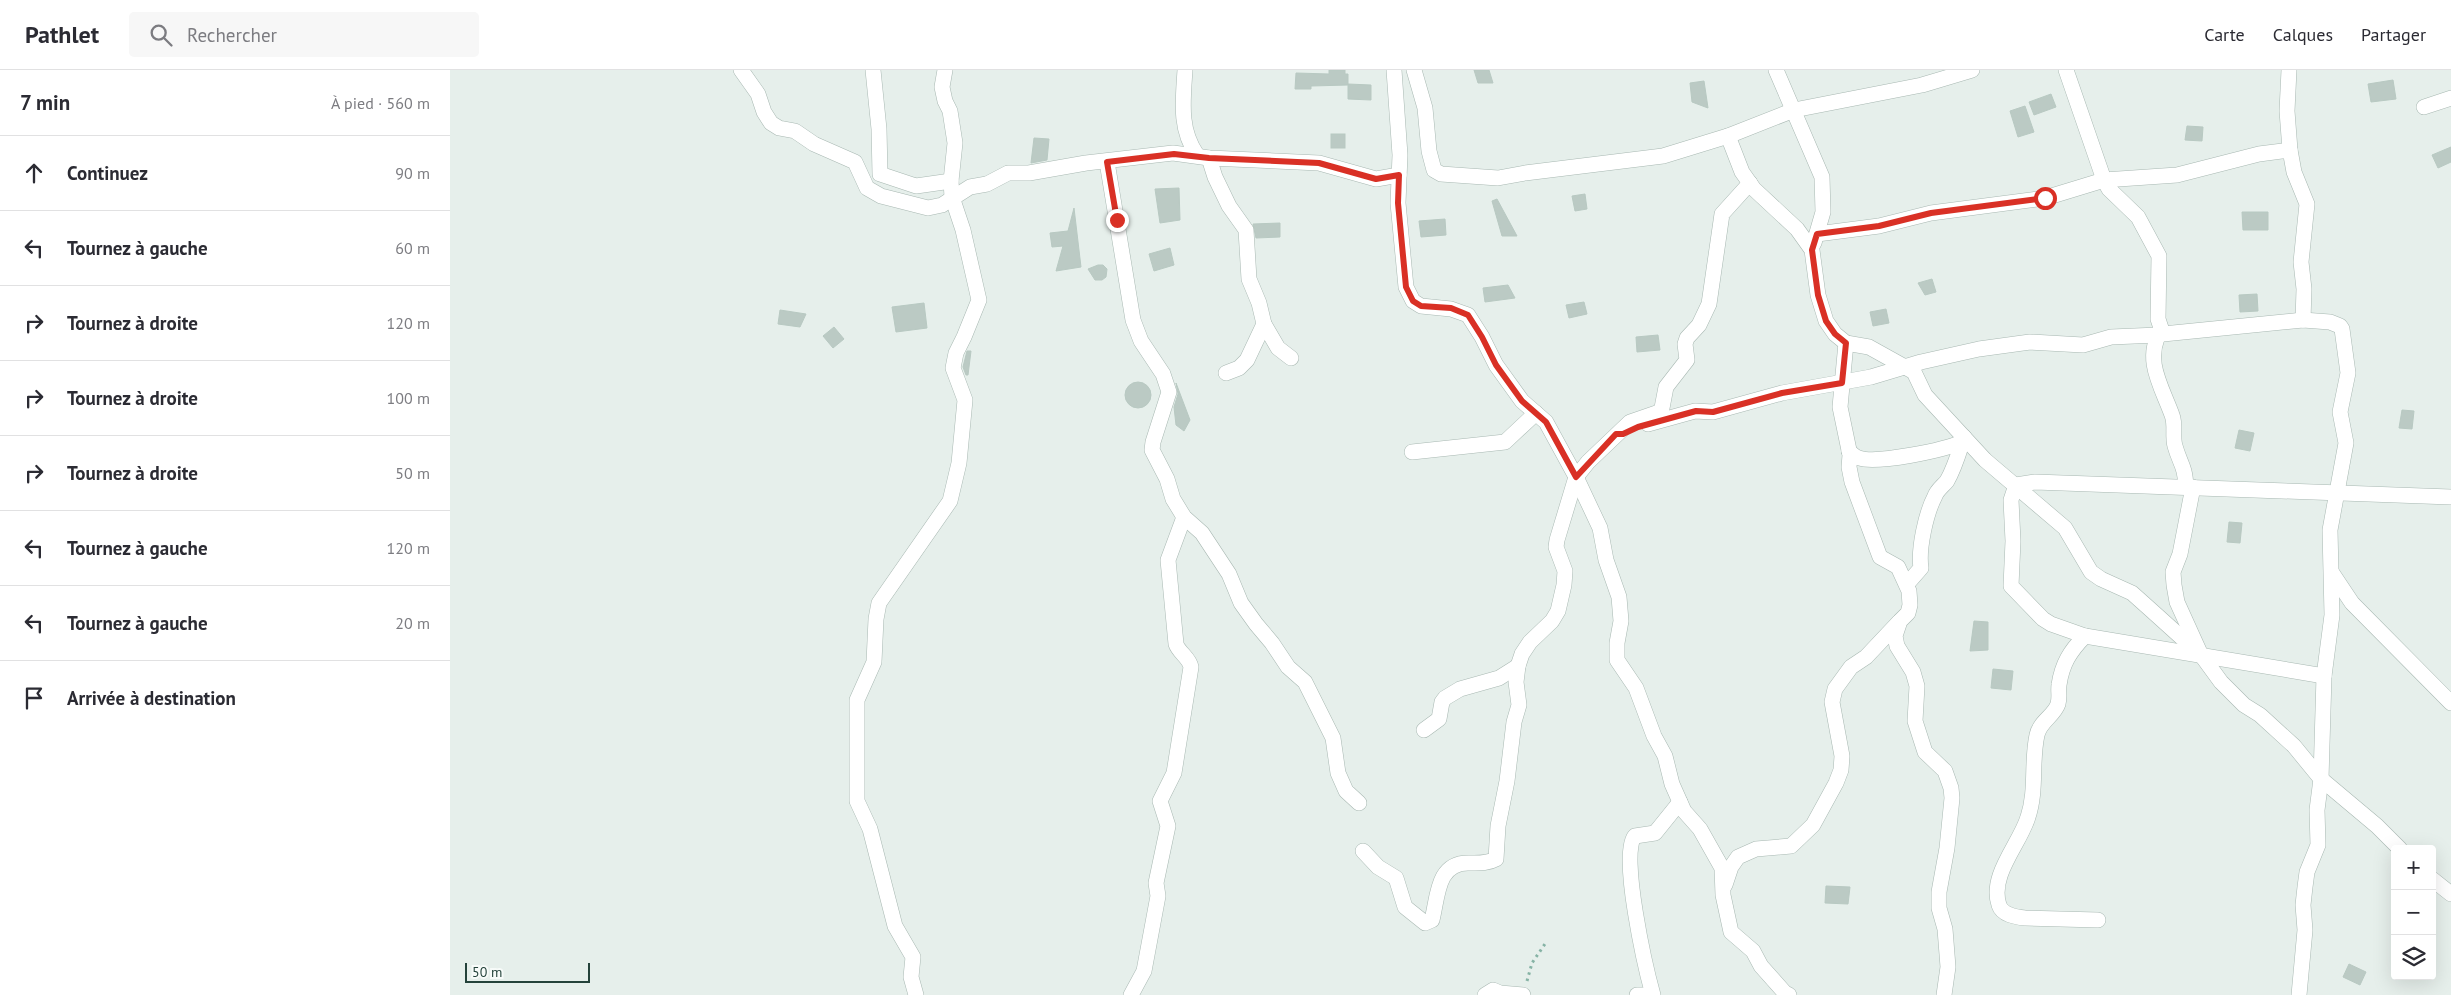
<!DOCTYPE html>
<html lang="fr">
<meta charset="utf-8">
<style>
body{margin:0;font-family:"PT Sans",sans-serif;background:#f7f7f7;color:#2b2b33}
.controls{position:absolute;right:15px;bottom:15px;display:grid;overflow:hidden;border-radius:5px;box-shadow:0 5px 20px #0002}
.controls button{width:45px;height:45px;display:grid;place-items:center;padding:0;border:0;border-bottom:1px solid #e1e1e2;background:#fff;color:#2b2b33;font:25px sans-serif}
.scale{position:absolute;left:15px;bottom:12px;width:125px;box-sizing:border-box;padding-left:5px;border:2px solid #24423a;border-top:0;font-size:14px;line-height:18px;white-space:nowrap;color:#24423a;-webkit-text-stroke:4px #f7fbf9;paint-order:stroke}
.stop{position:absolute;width:15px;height:15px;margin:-11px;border:4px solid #d93025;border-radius:50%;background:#fff}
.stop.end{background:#d93025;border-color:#fff;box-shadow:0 1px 5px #0008}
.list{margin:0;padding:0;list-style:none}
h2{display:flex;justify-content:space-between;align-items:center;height:65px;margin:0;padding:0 20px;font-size:21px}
h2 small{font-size:16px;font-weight:400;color:#7c7c81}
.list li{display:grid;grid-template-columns:32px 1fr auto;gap:15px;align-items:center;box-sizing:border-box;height:75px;padding:0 20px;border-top:1px solid #e1e1e2}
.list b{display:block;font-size:19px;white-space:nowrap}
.list em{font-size:16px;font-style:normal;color:#7c7c81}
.icon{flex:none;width:28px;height:28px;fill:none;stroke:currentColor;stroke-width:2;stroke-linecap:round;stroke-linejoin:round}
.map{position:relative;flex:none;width:2001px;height:925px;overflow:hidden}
header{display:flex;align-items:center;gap:30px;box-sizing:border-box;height:70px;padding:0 25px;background:#fff;border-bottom:1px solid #e1e1e2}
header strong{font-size:24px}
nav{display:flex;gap:28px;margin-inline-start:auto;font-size:18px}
.search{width:350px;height:45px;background:#f7f7f7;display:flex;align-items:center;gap:12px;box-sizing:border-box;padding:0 18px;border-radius:5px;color:#7c7c81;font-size:19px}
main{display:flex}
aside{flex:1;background:#fff}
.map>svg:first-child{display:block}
</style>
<header>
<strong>Pathlet</strong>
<div class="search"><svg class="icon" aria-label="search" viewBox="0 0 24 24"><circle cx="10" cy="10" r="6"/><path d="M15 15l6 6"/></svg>Rechercher</div>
<nav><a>Carte</a><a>Calques</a><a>Partager</a></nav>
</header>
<main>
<aside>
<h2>7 min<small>À pied · 560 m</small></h2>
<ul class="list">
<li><svg class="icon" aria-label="ahead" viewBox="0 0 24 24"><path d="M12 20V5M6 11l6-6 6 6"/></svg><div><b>Continuez</b></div><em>90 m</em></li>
<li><svg class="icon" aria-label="left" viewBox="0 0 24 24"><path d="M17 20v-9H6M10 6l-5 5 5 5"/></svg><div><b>Tournez à gauche</b></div><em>60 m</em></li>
<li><svg class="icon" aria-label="right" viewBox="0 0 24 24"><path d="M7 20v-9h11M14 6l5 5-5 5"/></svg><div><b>Tournez à droite</b></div><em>120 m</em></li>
<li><svg class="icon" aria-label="right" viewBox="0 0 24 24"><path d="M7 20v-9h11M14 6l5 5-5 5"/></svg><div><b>Tournez à droite</b></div><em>100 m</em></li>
<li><svg class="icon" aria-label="right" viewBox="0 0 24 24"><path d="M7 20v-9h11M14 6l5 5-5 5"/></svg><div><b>Tournez à droite</b></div><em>50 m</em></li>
<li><svg class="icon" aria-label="left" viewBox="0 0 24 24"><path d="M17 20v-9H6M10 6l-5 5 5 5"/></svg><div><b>Tournez à gauche</b></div><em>120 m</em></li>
<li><svg class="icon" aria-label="left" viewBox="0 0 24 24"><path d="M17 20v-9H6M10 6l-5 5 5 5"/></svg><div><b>Tournez à gauche</b></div><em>20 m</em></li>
<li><svg class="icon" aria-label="arrive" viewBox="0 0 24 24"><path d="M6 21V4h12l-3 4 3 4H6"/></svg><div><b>Arrivée à destination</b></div></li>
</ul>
</aside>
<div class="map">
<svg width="2001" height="925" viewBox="0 0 2001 925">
<rect width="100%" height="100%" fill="#e6efeb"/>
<g fill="#bbcac4" stroke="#b8c9c2">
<path d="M879,0H895V4H898V15L861,16V19H845L846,3L879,4Z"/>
<path d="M1024,0H1039L1043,13H1028Z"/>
<path d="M1943,10L1946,29L1921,32L1918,14Z"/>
<path d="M1254,11L1258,38L1242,32L1240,13Z"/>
<path d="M898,14L921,15V30L898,29Z"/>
<path d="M1601,24L1606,37L1584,45L1579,32Z"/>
<path d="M1575,36L1584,62L1568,67L1560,41Z"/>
<path d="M1737,56L1753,57L1752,71L1735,70Z"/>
<rect x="881" y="64" width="14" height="14"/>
<path d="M584,68L599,69L597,90L581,93Z"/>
<path d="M2001,77V92L1988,98L1982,85Z"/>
<path d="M729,118L730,150L710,153L705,119Z"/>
<path d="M1135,124L1137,139L1125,141L1122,126Z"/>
<path d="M1047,129L1067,166H1052L1042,131Z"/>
<path d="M624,138L631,197L606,201L613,176L602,177L600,163L618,161Z"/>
<path d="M1792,142H1818V160H1793Z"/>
<path d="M995,149L996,165L971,167L969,151Z"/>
<path d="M830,153V167L806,168L803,154Z"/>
<path d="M720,178L724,195L704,201L699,184Z"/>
<path d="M648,195H653L657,199L656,207L652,210H645L638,199Z"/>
<path d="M1482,209L1486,222L1475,225L1468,213Z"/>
<path d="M1058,215L1065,228L1035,232L1033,218Z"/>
<path d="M1807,224L1808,241L1790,242L1789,225Z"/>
<path d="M1134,232L1137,244L1119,248L1116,235Z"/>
<path d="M474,233L477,258L446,262L442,237Z"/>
<path d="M1436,239L1439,253L1423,256L1420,242Z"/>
<path d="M330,240L356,244L350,257L328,254Z"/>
<path d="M384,257L394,269L383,278L373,266Z"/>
<path d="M1208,265L1210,280L1187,282L1186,267Z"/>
<path d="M517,281H521L518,305H516L513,297Z"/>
<circle cx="688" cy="325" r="13"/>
<path d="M726,313L740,350L734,361L726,355L724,337L728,324Z"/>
<path d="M1952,340L1964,341L1962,359L1949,358Z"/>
<path d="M1789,360L1804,363L1800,381L1785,378Z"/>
<path d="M1779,452L1792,453L1790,473L1777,472Z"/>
<path d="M1524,551L1538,552V580L1520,581Z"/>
<path d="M1543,599L1563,601L1561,620L1541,618Z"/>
<path d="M1376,816L1400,817L1398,834L1375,833Z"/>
<path d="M1899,894L1916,902L1910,915L1893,907Z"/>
</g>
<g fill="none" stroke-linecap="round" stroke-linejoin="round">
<defs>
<g id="minor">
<path d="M291,0L308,24L314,42L321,53L329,58L345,61L364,74L405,92L417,118L431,126L478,138L492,135L520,117L537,114L558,103H579L636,93L723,83L759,88L869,93L926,109L949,105"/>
<path d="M423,0L429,59L430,104L466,116L501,111"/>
<path d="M735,0C733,31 729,59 747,85"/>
<path d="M944,0L950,85L948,133L956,217L963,231L971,236L1001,239L1018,245L1032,267L1046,295L1072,331L1096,352L1126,407L1150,458L1156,490L1169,527L1171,551L1167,573V590L1186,618L1204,666L1215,686L1222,714L1234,741L1250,759L1272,798L1273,825L1281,862L1303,881L1311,896L1335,923L1339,925"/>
<path d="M964,0L975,38L979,81L984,100L991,104L1048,108L1075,103L1213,86L1278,66L1344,40L1472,15L1522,0"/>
<path d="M1326,0L1372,107L1373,142L1364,173"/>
<path d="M1616,0L1654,110L1659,119L1688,147L1709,186L1708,249L1713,264L1853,250L1880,252L1890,256L1892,259L1898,303L1890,342L1896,373L1880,460L1882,545L1874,606L1871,709L1867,740L1868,775L1857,802L1855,817L1853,835L1855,860L1849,925"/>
<path d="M1839,0L1837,41L1840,80"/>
<path d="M1974,37L2001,28"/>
<path d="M1278,66L1292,102L1304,119L1347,159L1362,180L1368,225L1376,251L1385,264L1396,273L1419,277L1464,302L1475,325L1535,390L1615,458L1641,502L1651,509L1682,523L1701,540L1752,586L1771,612L1794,635L1810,645L1844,676L1871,709L1927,756L1950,779"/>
<path d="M759,88L765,107L779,136L796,160L799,209L809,233L814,254L797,290L789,298L776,303"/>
<path d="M657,92L683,250L691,271L713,304L719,322L703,372L702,380L717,409L723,429L734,447L752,463L779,504L791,533L806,554L822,573L838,597L855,612L883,668L888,703L896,721L909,733"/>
<path d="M1367,164L1429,156L1481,143L1595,128L1654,110L1727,105L1809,84L1840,80L1844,102L1857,134L1851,192L1854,219L1853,250"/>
<path d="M814,254L828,278L841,288"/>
<path d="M1711,261C1693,289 1712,317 1722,345C1726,355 1722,366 1725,376C1730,394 1735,395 1736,417"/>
<path d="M1396,273L1390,337L1400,385L1399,397L1402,412L1430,487L1448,497L1459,521L1460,535L1458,543L1450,551L1445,566L1447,576L1463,602L1467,616L1465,651L1475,682L1495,701L1501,718L1502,728L1497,778L1489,822V838L1495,859L1498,897L1494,925"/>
<path d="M1198,354L1245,341L1263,342L1332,323L1421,307L1471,292L1529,279L1580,272L1633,275L1661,267L1708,265"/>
<path d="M1399,381C1402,384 1405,387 1409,388C1427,394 1495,380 1512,372"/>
<path d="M962,382L1055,372L1086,343"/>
<path d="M1743,417L1730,484L1723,502L1724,515L1727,532L1751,585"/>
<path d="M1882,503L1902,533L2001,633"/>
<path d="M1457,514L1471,498C1468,479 1476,443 1485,426C1487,420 1493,416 1497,411C1505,397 1509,382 1514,367"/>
<path d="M1635,566C1620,581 1612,594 1609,615C1608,621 1610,627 1608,634C1604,646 1590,651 1587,665C1581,692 1587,720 1578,747C1570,774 1539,805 1549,835C1552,845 1566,847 1575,848L1648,850"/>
<path d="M1874,606L1635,566L1601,554L1593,549L1561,516L1563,471L1561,430L1566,415L1585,412L2001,427"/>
<path d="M974,660L989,649L992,632L995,628L1010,619L1049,608L1068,596"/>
<path d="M913,781L928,797L946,808L955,837L975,853L982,850C988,826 987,793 1018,793C1028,793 1037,794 1046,789L1048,756L1057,711L1064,652L1069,635L1066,612L1068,596L1072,584L1080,572L1102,551L1108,541L1114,515L1115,501L1106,477L1107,470L1126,407L1138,392L1180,352L1209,342L1212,338L1216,317L1237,290L1235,274L1237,268L1249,255L1259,234L1272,144L1300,113"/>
<path d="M1982,809L2001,824"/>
<path d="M1275,815L1281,797L1288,787L1306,779L1341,776L1363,755L1386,713L1391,700L1392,686L1382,632L1385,619L1401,597L1416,587L1449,552"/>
<path d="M466,925L461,907L463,887L445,856L420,759L407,731V630L424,592L426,549L429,533L500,431L509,393L515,330L503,298L506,283L514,267L529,230L513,160L502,127L501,111L505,73L500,41L495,31L492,17L495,0"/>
<path d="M681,925L694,901L708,826L706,813L718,756L710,731L724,703L741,597C739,587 729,583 726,574L718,490L734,447"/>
<path d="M1035,925L1043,920L1050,923L1073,925"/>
<path d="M1187,925H1193"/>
<path d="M1203,925C1196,900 1169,783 1185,766L1205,763L1230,732"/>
</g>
</defs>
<use href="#minor" stroke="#a8b8b2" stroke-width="16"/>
<path stroke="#86b3a5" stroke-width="3" stroke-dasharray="2.5 4" stroke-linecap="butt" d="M1077,911L1082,893L1097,871"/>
<use href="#minor" stroke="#fff" stroke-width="15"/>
</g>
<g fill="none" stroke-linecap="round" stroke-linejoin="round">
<path stroke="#d93025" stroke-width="6" d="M667,150L657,92L724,84L759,88L869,93L926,109L949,105L948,133L956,217L963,231L971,236L1001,238L1018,245L1032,267L1046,295L1072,331L1096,352L1126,407L1166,364H1173L1188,357L1246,341L1263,342L1332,323L1392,313L1396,273L1385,264L1376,251L1368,225L1362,180L1367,164L1429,156L1481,143L1595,128"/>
</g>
</svg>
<div class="controls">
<button>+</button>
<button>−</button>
<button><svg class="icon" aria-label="layers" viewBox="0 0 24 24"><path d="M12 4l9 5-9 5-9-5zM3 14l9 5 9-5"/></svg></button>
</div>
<div class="scale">50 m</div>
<div class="stop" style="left:1595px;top:128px"></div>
<div class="stop end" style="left:667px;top:150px"></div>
</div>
</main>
